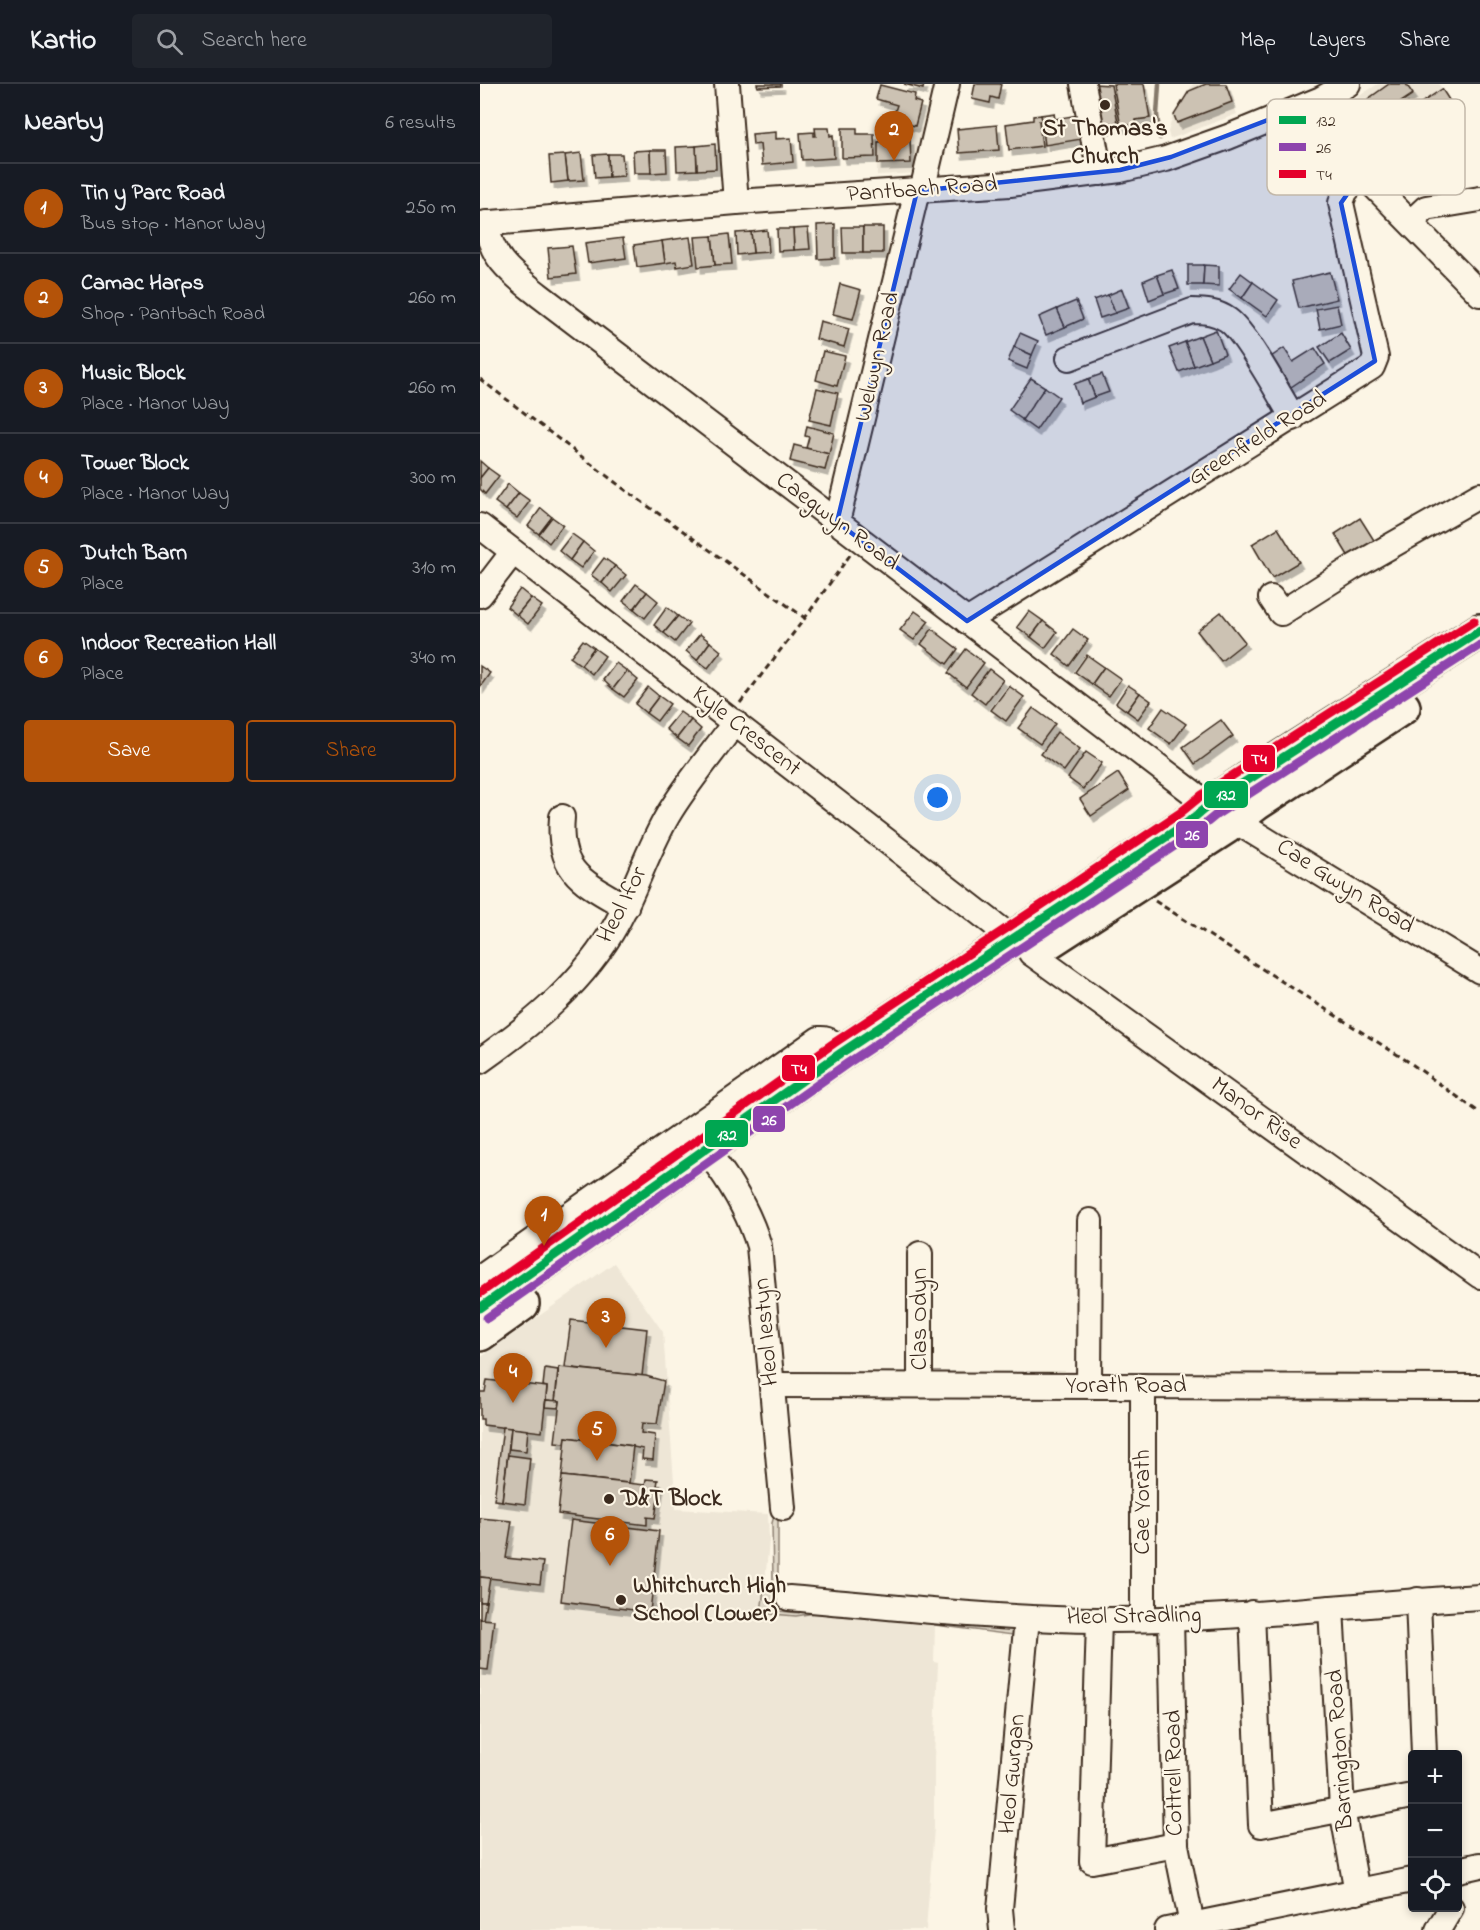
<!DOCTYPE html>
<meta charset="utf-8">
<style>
body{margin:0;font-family:"Indie Flower",sans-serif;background:#20242c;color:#f1f3f6}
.controls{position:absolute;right:18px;bottom:18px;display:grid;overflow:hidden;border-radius:6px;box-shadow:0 3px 9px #0003}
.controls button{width:54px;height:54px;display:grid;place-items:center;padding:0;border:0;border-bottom:2px solid #363941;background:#171b24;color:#f1f3f6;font:30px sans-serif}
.you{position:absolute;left:458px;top:714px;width:21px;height:21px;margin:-15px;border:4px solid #fff;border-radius:50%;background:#1a73e8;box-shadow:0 0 0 9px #1a73e833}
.badge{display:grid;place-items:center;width:39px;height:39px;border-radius:50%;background:#b45309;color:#fff;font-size:20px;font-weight:700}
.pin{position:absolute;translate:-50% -50px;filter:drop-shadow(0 2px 3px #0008)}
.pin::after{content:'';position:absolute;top:32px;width:21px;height:18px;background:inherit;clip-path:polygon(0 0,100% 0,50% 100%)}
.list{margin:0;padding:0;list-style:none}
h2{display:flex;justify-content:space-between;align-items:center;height:78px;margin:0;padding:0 24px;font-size:26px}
h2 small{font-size:20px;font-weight:400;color:#9ea1a6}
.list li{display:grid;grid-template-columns:39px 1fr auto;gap:18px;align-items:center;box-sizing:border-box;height:90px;padding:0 24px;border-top:2px solid #363941}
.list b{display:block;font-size:22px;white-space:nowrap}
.list p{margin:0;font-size:20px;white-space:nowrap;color:#9ea1a6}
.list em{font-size:20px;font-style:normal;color:#9ea1a6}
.actions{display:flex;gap:12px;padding:18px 24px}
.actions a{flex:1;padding:14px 0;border:2px solid #b45309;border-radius:6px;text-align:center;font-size:21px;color:#b45309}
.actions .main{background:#b45309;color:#fff}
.icon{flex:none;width:33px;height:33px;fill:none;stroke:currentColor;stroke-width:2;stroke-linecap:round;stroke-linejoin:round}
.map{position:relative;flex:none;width:1000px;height:1846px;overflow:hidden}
header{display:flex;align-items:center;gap:36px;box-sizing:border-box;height:84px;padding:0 30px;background:#171b24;border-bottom:2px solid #363941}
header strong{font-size:28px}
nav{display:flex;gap:33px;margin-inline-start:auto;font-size:21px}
.search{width:420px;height:54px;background:#20242c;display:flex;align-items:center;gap:15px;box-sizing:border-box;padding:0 21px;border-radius:6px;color:#9ea1a6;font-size:22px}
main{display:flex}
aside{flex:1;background:#171b24}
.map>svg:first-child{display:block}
</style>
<header>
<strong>Kartio</strong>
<div class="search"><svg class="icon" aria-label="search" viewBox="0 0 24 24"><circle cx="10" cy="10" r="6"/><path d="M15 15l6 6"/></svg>Search here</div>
<nav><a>Map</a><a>Layers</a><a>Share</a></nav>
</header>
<main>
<aside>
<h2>Nearby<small>6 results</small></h2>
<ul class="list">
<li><span class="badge">1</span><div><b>Tin y Parc Road</b><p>Bus stop · Manor Way</p></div><em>250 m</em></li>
<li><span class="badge">2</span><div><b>Camac Harps</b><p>Shop · Pantbach Road</p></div><em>260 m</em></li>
<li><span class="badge">3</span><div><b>Music Block</b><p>Place · Manor Way</p></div><em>260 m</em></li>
<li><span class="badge">4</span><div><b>Tower Block</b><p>Place · Manor Way</p></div><em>300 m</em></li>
<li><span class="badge">5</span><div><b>Dutch Barn</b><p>Place</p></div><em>310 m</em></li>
<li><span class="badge">6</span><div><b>Indoor Recreation Hall</b><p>Place</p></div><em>340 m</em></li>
</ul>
<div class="actions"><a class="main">Save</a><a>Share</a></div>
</aside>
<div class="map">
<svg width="1000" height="1846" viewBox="0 0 1000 1846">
<defs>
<filter id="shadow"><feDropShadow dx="3.5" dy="6" stdDeviation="0" flood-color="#0004"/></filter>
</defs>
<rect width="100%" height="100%" fill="#fcf5e5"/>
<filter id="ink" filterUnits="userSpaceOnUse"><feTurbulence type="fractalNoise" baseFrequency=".0167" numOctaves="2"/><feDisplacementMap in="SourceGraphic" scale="12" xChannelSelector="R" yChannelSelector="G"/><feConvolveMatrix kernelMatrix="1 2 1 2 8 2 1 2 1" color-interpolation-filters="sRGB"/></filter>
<g filter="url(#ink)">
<g fill="#eee6d6">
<path d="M713,0H746L757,30L690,55L688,48L693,32Z"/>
<path d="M898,0H959L983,40L911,90L856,36L857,26Z"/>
<path d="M396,44H450L439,89L397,91Z"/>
<path d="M134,1179L183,1248L196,1425L288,1430L289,1457L282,1528L316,1532L341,1528L448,1538L455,1541L454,1578L458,1579L454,1675V1744L446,1846H0V1274Z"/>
</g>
<g fill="#e0d8c8" stroke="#8e8173" stroke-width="1.5">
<path d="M294,1432H298V1501L293,1498L292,1439Z"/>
<path d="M284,1504L296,1505L299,1527L319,1529L320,1523L534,1545L533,1551L455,1541L448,1538L341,1528L316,1532L281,1529Z"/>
</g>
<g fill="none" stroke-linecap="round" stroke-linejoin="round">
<path stroke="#85796b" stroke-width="4.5" d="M679,0L677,31L680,54"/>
</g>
<g fill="#ccc2b3" stroke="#3b2a1e" stroke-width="1.5" filter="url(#shadow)">
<path d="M277,0H301V2L278,3Z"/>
<path d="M424,0H444L443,5Z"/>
<path d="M495,0H521L518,15L511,13L510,19L492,15Z"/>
<path d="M613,0L631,1L638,38L632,39L633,43L625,44V40L618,42Z"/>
<path d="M633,0H664L670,34L656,36V40L641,43Z"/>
<path d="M726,0H746L752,18L697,39L694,31L709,7Z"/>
<path d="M909,0H926L933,10L900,32L888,15Z"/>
<path d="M400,1L435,10L434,17L441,19L435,42L412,36L417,21L396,15Z"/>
<path d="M962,5L971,19L960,27L963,32L917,63L911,54L917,49L915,45L920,41L917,37L906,44L901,37L928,19L932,25Z"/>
<path d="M574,29L575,35L604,30L608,54L565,61L561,31Z"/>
<path d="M561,31L562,37H559L562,62L529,66L526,40L553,36V32Z"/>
<path d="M517,41L519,66L479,69L477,45Z"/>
<path d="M335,44H349L350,52L353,51L354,74L322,76L320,49L334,48V52H336Z"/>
<path d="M362,44H377V50H394L395,73L362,74Z"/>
<path d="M296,48V55L311,54L313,78L282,81L280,60L273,61L272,50Z"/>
<path d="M430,55L431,79L398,80V58Z"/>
<path d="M235,60L236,85L217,86L216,62Z"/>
<path d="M216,62L217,86L197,87L196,63Z"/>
<path d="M170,66L171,89H154L153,67Z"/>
<path d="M170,66H186L187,88L171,89Z"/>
<path d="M101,69L104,96L88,97L85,71Z"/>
<path d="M128,70L129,93L115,94L113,71Z"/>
<path d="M128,70H142L144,92L129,93Z"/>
<path d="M85,71L88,97L71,99L69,72Z"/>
<path d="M355,140V174L338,175L337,141Z"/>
<path d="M362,143H383V169H363Z"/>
<rect x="383" y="143" width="20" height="26"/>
<path d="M328,144L330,165L314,166L313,145Z"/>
<path d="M297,145H313L314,166L298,167Z"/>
<path d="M287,146L289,168L273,169L271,148Z"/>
<path d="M271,148L273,169L257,171L256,149Z"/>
<path d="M249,150L252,180L235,181L232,152Z"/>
<path d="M232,152L235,181L218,183L215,153Z"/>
<path d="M210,153L214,180L197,183L196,177L185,179L182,157Z"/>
<path d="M143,154L146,174L108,179L105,159Z"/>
<path d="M182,157L185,179L157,183L154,161Z"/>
<path d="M92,162L96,190L71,193L68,164Z"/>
<path d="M708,181H724L723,201H708Z"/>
<path d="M724,181L739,182V202L723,201Z"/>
<path d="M692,186L699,205L684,210L677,191Z"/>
<path d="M850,188L857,215L819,224L812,197Z"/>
<path d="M761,189L773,198L762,214L749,205Z"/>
<path d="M677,191L684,210L669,216L663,197Z"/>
<path d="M773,198L798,216L787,232L762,214Z"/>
<path d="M360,200L381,206L373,235L353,230Z"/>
<path d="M642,205L649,224L635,229L628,211Z"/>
<path d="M628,211L635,229L620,234L614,216Z"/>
<path d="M596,217L603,235L585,243L577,225Z"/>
<path d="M857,221L861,240L840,245L836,225Z"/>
<path d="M577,225L585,243L566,251L559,233Z"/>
<path d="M340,237L369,245L364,263L336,255Z"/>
<path d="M736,246L745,270L730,276L720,252Z"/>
<path d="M540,249L558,257L552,271L534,263Z"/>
<path d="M861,249L871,266L850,279L839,263Z"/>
<path d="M720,252L730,276L714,282L705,258Z"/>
<path d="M705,258L714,282L699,288L689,264Z"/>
<path d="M534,263L552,271L547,285L528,277Z"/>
<path d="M804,264L813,278L835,264L845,280L811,303L791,273Z"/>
<path d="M343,267L365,272L357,302L336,296Z"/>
<path d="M622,290L629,308L615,313L608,295Z"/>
<path d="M551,294L565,303L543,336L529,326Z"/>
<path d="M608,295L615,313L600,319L594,300Z"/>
<path d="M565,303L579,313L556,346L542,336Z"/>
<path d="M337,304L358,309L351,341L329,336Z"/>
<path d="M327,342L354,349L349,370L326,364L329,353L325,352Z"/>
<path d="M314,361L349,370L345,386L310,377Z"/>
<path d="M0,377L8,384L0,394Z"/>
<path d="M8,384L19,392L5,410L0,405V394Z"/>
<path d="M28,400L39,409L26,426L15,418Z"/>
<path d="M39,409L50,417L37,434L26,426Z"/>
<path d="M61,424L72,433L59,450L48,442Z"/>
<path d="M72,433L83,441L69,459L59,450Z"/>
<path d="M880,434L897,461L872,478L855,450Z"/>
<path d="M798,444L819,478L792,494L772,460Z"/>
<path d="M92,450L103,458L90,476L79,467Z"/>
<path d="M103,458L114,467L101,484L90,476Z"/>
<path d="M124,474L135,482L122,499L111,491Z"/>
<path d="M135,482L146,491L132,508L122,499Z"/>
<path d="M156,500L167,508L154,525L143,517Z"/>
<path d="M40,505L51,514L37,531L27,523Z"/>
<path d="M167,508L178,517L165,534L154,525Z"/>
<path d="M51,514L62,522L48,540L37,531Z"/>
<path d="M187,523L198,532L184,549L174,541Z"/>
<path d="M435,527L449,537L434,556L420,546Z"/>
<path d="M549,527L563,537L551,553L537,543Z"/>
<path d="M741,528L765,558L741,577L717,547Z"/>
<path d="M198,532L209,540L195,558L184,549Z"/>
<path d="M563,537L577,548L565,564L551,553Z"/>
<path d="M452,545L478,565L467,580L441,560Z"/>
<path d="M593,545L608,556L589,582L574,570Z"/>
<path d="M220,550L230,558L217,576L206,567Z"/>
<path d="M103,556L114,564L101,581L90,573Z"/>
<path d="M230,558L241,567L228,584L217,576Z"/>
<path d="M114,564L125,572L112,590L101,581Z"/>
<path d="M486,565L504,579L486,603L468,589Z"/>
<path d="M607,571L624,583L612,600L595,588Z"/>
<path d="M136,579L147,587L133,605L123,596Z"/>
<path d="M0,582L10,589L0,603Z"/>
<path d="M624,583L641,595L629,612L612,600Z"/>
<path d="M509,585L523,596L505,620L491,609Z"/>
<path d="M147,587L158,596L144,613L133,605Z"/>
<path d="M648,601L660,609L647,627L636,619Z"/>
<path d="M529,602L544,613L526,637L511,626Z"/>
<path d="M168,603L179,612L166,629L155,620Z"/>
<path d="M660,609L671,617L658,635L647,627Z"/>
<path d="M179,612L190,620L177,637L166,629Z"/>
<path d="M553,624L575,640L560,660L538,644Z"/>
<path d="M683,624L706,640L691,660L669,644Z"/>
<path d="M200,628L211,636L197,654L186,645Z"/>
<path d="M211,636L221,645L208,662L197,654Z"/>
<path d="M741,636L753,652L715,680L703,663Z"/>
<path d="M577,648L600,665L584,687L561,670Z"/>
<path d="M606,668L622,679L603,705L588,694Z"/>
<path d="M638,689L649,706L611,732L600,715Z"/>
<path d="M91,1236L167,1245L162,1292L85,1283Z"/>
<path d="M79,1283L166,1292L184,1297L177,1340L162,1339L161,1349L175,1351L173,1376L162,1375L163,1365L153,1363V1362L86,1353L85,1359L75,1358L80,1317H75Z"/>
<path d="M65,1284L78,1286L75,1317L66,1316L67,1303L63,1302Z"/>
<path d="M7,1296L67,1303L62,1348L3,1341V1335H0V1308H5Z"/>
<path d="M66,1316L80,1317L79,1324L65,1323Z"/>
<path d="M23,1343L31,1344L22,1417L14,1416Z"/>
<path d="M31,1344L48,1346L46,1367L29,1365Z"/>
<path d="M86,1353L153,1362L149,1399L82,1392Z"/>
<path d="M28,1371L50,1374L45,1420L22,1417Z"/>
<path d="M82,1392L165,1401L166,1395L178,1396L177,1402H180L175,1434L167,1433V1441L78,1430Z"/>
<path d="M0,1434L32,1437L26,1474L63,1478L60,1500L0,1493Z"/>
<path d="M91,1436L179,1447L170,1528L81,1517Z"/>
<path d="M0,1493L10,1494L6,1518H0Z"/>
<path d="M0,1518H6L3,1535H0Z"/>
<path d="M0,1535L14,1536L8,1586L0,1585Z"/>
</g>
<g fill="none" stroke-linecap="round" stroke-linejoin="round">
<defs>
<g id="minor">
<path d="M247,0L256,118"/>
<path d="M603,0L620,89"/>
<path d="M827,21L851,58L1000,210"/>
<path d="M442,107L467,0"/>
<path d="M931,138L946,124L1000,115"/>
<path d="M7,139C9,174 34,191 59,211L729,721L1000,887"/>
<path d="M0,140L256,118L530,100L640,86L686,75L748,53L841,15L868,0"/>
<path d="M589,274L712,227C725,227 737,228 748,236C766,249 800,312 813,334"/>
<path d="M357,438L437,107"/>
<path d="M0,442L532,854"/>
<path d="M0,511L33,468"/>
<path d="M791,514L801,529L872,484L1000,411"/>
<path d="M487,537L892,283L896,273L861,119L865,108L882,89"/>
<path d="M82,733C77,788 103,798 146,823"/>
<path d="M551,869L1000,1192"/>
<path d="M0,977C54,939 105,897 137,839C156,804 168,765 188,731C207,699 233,669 255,638"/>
<path d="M238,1082C256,1107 270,1132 279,1162L303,1424"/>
<path d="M440,1170V1301"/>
<path d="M0,1194L339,955C351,954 355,961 361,969"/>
<path d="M292,1301L1000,1303"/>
<path d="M609,1302L610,1137"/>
<path d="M309,1514C412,1523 515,1535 618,1536C745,1537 873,1520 1000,1513"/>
<path d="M938,1516L944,1670"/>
<path d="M851,1524L862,1725L877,1808"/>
<path d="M772,1529L781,1741L932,1712"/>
<path d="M691,1534L696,1761L712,1841"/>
<path d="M663,1535V1302"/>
<path d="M619,1536L612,1777L696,1761"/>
<path d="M978,1786L1000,1781"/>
<path d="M522,1846L520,1825L547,1534"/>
<path d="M687,1846L932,1796"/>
<path d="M958,1846L971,1824"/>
</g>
<g id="highway">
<path d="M556,866L746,743L777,719L923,623"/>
<path d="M0,1224L361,969L707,739L729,721L773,692L1000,547"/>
<path d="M0,1250L42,1220"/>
</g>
</defs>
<use href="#minor" stroke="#3b2a1e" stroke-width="28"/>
<use href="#highway" stroke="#3b2a1e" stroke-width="38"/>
<g stroke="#3b2a1e" stroke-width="3" stroke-dasharray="6 4.5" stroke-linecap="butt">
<path d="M0,295L144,405L325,534"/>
<path d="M260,619L325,534L370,471"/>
<path d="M675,817L929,978L1000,1029"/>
</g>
<use href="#minor" stroke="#fcf5e5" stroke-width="24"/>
<use href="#highway" stroke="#fcf5e5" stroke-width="33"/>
<defs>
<path id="bus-1" d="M0,1224L361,969L707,739L729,721L1000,547"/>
<path id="bus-2" d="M7,1234L368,979L714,749L736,731L1000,561"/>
<path id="bus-3" d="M0,1209L354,959L700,729L722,711L994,537"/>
</defs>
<use href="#bus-1" stroke="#fcf5e5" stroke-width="14"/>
<use href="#bus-2" stroke="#fcf5e5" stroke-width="14"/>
<use href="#bus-3" stroke="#fcf5e5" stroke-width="14"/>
<use href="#bus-1" stroke="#00a651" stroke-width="9"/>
<use href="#bus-2" stroke="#8e44ad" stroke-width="9"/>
<use href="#bus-3" stroke="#e4002b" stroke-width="9"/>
</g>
</g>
<path fill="#1d4ed8" fill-opacity="0.2" stroke="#1d4ed8" stroke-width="4.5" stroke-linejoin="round" d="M827,21L851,58L882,89L861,119L895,277L487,537L357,438L437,107L640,86L691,73Z"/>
<g fill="#3b2a1e" stroke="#fcf5e5" stroke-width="2">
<circle cx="625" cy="21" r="6"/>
<circle cx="129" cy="1415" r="6"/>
<circle cx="141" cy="1516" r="6"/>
</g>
<g text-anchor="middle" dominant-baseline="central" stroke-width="4.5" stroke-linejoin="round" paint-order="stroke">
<g font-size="24" font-weight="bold" fill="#3b2a1e" stroke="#fcf5e5" text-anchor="start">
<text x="625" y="45" text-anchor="middle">St Thomas's<tspan x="625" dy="28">Church</tspan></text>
<text x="141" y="1415">D&amp;T Block</text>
<text x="153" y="1502">Whitchurch High<tspan x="153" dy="28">School (Lower)</tspan></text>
</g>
<g font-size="24" fill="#3b2a1e" stroke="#fcf5e5">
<text transform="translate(442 106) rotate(-4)">Pantbach Road</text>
<text transform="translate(398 273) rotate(-77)">Welwyn Road</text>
<text transform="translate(778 355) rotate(-32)">Greenfield Road</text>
<text transform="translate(357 438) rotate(37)">Caegwyn Road</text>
<text transform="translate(266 648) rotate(38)">Kyle Crescent</text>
<text transform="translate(865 803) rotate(32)">Cae Gwyn Road</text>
<text transform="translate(143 821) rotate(-63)">Heol Ifor</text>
<text transform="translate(776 1030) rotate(36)">Manor Rise</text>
<text transform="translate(440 1235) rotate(-90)">Clas Odyn</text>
<text transform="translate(287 1248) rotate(-95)">Heol Iestyn</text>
<text x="646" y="1302">Yorath Road</text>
<text transform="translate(663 1418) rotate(-90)">Cae Yorath</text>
<text transform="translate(654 1533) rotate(-1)">Heol Stradling</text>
<text transform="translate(861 1666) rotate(-94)">Barrington Road</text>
<text transform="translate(695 1689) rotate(-91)">Cottrell Road</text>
<text transform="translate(533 1690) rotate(-85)">Heol Gwrgan</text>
</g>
</g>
<rect x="787" y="15" width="198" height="96" rx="9" fill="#fcf5e5" stroke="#c2b8a9" stroke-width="1.5"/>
<rect x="799" y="32" width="27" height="8" fill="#00a651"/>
<rect x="799" y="59" width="27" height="8" fill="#8e44ad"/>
<rect x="799" y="86" width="27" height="8" fill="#e4002b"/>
<g font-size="16" fill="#3b2a1e">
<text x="836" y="42">132</text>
<text x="836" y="69">26</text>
<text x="836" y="96">T4</text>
</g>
<g stroke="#fcf5e5" stroke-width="2">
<rect x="762" y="660" width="34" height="29" rx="6" fill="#e4002b"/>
<rect x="723" y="696" width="46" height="29" rx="6" fill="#00a651"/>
<rect x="695" y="736" width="34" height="29" rx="6" fill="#8e44ad"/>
<rect x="301" y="970" width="35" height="28" rx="6" fill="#e4002b"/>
<rect x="272" y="1021" width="34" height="28" rx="6" fill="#8e44ad"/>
<rect x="224" y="1035" width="45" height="29" rx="6" fill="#00a651"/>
</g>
<g font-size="16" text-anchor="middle" font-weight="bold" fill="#fff">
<text x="779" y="680">T4</text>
<text x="746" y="716">132</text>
<text x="712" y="756">26</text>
<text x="319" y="990">T4</text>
<text x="289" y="1041">26</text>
<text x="247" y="1056">132</text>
</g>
</svg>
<div class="controls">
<button>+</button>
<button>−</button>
<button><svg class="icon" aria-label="locate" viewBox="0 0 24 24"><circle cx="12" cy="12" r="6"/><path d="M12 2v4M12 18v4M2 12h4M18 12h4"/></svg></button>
</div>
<div class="you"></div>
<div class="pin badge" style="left:64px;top:1162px">1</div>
<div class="pin badge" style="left:414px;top:77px">2</div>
<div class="pin badge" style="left:126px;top:1264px">3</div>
<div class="pin badge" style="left:33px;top:1319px">4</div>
<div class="pin badge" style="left:117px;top:1377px">5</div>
<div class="pin badge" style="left:130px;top:1482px">6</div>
</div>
</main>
